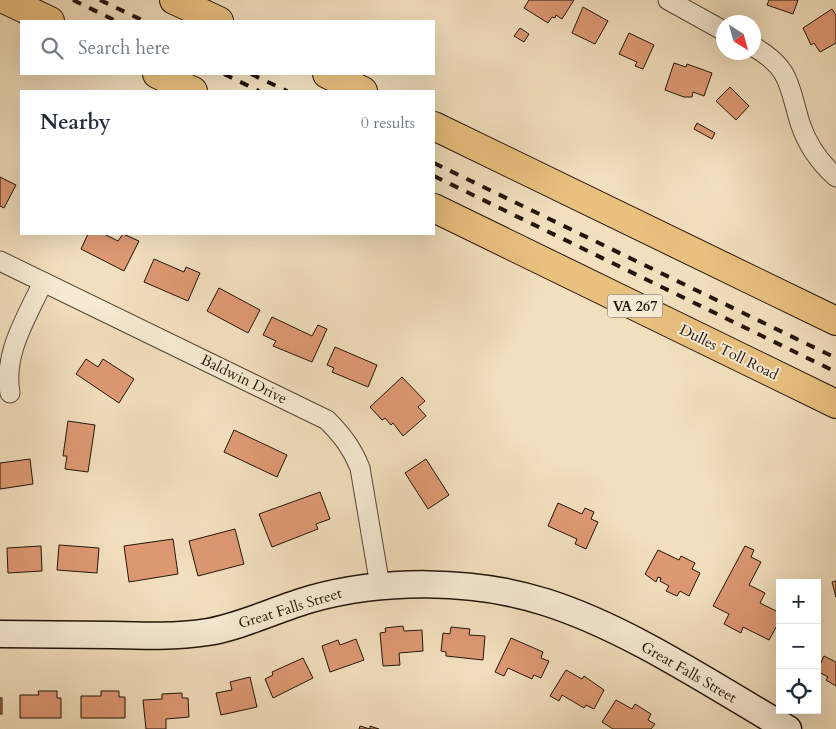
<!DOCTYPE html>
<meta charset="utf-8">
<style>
body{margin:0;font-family:Cardo,serif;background:#f2f2f3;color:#1f2937}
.controls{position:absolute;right:15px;bottom:15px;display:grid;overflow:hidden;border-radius:0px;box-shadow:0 5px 20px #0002}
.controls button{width:45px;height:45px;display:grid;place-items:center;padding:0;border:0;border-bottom:1px solid #e0e1e3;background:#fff;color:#1f2937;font:25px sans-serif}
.compass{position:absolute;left:716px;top:15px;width:45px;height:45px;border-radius:50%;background:#fff;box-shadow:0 5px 20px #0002;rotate:143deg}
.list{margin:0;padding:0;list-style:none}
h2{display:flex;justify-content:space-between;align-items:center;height:65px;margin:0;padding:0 20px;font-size:21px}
h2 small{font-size:16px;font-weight:400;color:#747a83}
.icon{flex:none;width:28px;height:28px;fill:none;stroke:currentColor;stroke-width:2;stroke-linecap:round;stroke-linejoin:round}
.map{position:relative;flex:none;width:836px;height:729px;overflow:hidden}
.search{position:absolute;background:#fff;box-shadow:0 5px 20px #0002;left:20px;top:20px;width:415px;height:55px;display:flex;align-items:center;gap:12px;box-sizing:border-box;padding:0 18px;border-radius:0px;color:#747a83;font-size:19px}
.panel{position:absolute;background:#fff;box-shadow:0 5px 20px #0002;left:20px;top:90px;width:415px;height:145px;border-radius:0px}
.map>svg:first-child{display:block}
</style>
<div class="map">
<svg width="836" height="729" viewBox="0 0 836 729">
<rect width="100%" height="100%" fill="#f2dfbd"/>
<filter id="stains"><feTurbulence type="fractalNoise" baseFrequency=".004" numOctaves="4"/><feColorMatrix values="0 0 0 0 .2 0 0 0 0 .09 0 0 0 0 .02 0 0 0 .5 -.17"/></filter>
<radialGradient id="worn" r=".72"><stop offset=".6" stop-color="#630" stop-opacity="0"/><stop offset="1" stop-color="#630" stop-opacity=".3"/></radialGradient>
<g fill="#de9973" stroke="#23150b">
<path d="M529,0H574L562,19L556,15L555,18L552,17L548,23L524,8Z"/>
<path d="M769,0H798L793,14L767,5Z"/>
<path d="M583,7L608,21L595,44L572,33Z"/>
<path d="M832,9L836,15V43L820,52L814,43L811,45L803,28Z"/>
<path d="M520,28L529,34L524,42L514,36Z"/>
<path d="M629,33L654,45L643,69L635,66L637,62L619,54Z"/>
<path d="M674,63L686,67L687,64L712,73L704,96L693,92L692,97H684L665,90Z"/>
<path d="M730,87L749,106L736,120L716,101Z"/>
<path d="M697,123L715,133L712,139L694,129Z"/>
<path d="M0,177L16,185L4,208L0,206Z"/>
<path d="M88,234H104L118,241L123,234L139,241L124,271L81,249Z"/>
<path d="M154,259L184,272L186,267L200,273L188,301L144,282Z"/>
<path d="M219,288L260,310L248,333L207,311Z"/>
<path d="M272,317L312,336L318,325L327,329L312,362L273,346L276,341L263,335Z"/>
<path d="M335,347L377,365L368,387L332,372L334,368L327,365Z"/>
<path d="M86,359L98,367L103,359L134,379L119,403L76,374Z"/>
<path d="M402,377L425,401L418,407L426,416L403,436L393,423L391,425L385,418L382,420L370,407Z"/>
<path d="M68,421L95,425L88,472L65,469L67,456H63Z"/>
<path d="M234,430L287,455L277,477L224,452Z"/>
<path d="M30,459L33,484L0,489V463Z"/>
<path d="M426,459L449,495L428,509L405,473Z"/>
<path d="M320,492L330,519L316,524L318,529L272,547L259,514Z"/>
<path d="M558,503L582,514L585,508L594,512L591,519L598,522L586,549L575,544L577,539L548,526Z"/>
<path d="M235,529L244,564L198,576L189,541Z"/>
<path d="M173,539L178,574L129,582L124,546Z"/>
<path d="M59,545L99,548L97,573L57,570Z"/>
<path d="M41,546L42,571L8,573L7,548Z"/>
<path d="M745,546L754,550L751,557L761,562L749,585L765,593L760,603L780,613V620L769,640L743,627L741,633L724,624L729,614L713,606Z"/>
<path d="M658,550L679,560L681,556L695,563L692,569L700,573L689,596L680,591L677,596L666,591L669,586L660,581L661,578L658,577L656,582L645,574Z"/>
<path d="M836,581V597L832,582Z"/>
<path d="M403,626L404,631L422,630L423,651L399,653L400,665L383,666L380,633L386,632L385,628Z"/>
<path d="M451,627L470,629L469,635L485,636L483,660L446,656V652L441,651L443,633L450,634Z"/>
<path d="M511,638L543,652L541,658L549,661L541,678L534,675L532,679L508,668L504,676L495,672Z"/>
<path d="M356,639L364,660L330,672L322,646L338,640L340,645Z"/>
<path d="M824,656L836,662V686L826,680L828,677L817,671Z"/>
<path d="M303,658L313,678L273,698L265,679L273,675L272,672Z"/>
<path d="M566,670L582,679L584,676L604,690L594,709L586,705L584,708L562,695L559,701L550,696Z"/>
<path d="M250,677L257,707L221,715L216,693L232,690L230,682Z"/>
<path d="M38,691H57V698H61V718H20V695H39Z"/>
<path d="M101,691H119V697H125V718H81V696H101Z"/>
<path d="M182,693V698H188L189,717L166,719V729H146L143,700L162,699V694Z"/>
<rect x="0" y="698" width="2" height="16"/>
<path d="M616,700L632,709L635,704L651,714L648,720L655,724L651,729H613L602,722Z"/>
<path d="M360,726L370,729V726L379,729H359Z"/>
</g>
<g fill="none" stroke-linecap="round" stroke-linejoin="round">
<defs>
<g id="street">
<path d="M668,0L724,31"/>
<path d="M754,47C791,68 789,87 800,123C807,144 819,162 836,177"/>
<path d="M0,261L327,420C342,435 352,448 360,468L380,586"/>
<path d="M10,393C3,353 27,317 43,282"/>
</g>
<path id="secondary" d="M0,634C37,634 75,635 112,635C144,636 176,637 208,632C243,626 276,609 311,599C383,579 473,579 545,602C628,628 712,685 788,729"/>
<g id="highway">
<path d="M6,0L50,21"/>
<path d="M174,0L219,21"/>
<path d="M157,74L193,91"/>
<path d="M327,74L363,91"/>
<path d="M434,126L836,321"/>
<path d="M434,208L836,404"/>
</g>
</defs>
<use href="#street" stroke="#574838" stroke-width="21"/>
<use href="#secondary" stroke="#23150b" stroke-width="29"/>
<use href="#highway" stroke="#23150b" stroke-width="30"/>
<use href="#street" stroke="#f7ead4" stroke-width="19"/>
<use href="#secondary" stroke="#f7ead4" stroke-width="26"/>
<use href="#highway" stroke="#e9c07e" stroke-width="28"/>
<g stroke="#23150b" stroke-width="4" stroke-dasharray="9 9" stroke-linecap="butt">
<path d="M73,0L116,21"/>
<path d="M100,0L144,21"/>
<path d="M224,74L259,91"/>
<path d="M251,74L287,91"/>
<path d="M434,163L836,358"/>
<path d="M434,176L836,372"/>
</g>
</g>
<g text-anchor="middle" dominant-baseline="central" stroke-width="4" stroke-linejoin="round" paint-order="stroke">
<rect fill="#f7ead4" stroke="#635547" stroke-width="1" x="607.5" y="294.5" width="55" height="23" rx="4"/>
<g font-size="14" font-weight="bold" fill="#23150b">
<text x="635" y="306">VA 267</text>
</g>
<g font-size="15" fill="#23150b" stroke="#f7ead4">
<text transform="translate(729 352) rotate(26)">Dulles Toll Road</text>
<text transform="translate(244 379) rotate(26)">Baldwin Drive</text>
<text transform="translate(290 608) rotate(-17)">Great Falls Street</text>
<text transform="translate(689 672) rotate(30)">Great Falls Street</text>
</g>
</g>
<rect width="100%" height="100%" filter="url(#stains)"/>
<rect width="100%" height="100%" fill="url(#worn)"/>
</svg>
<div class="controls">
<button>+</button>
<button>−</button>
<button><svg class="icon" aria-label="locate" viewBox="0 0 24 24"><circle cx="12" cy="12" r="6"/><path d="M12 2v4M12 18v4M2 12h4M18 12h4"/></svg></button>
</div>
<svg class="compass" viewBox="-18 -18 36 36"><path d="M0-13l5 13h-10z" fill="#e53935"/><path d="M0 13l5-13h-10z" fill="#747a83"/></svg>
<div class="search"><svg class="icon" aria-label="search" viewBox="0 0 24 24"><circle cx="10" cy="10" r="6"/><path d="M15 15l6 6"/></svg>Search here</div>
<section class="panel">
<h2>Nearby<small>0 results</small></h2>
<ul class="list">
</ul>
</section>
</div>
